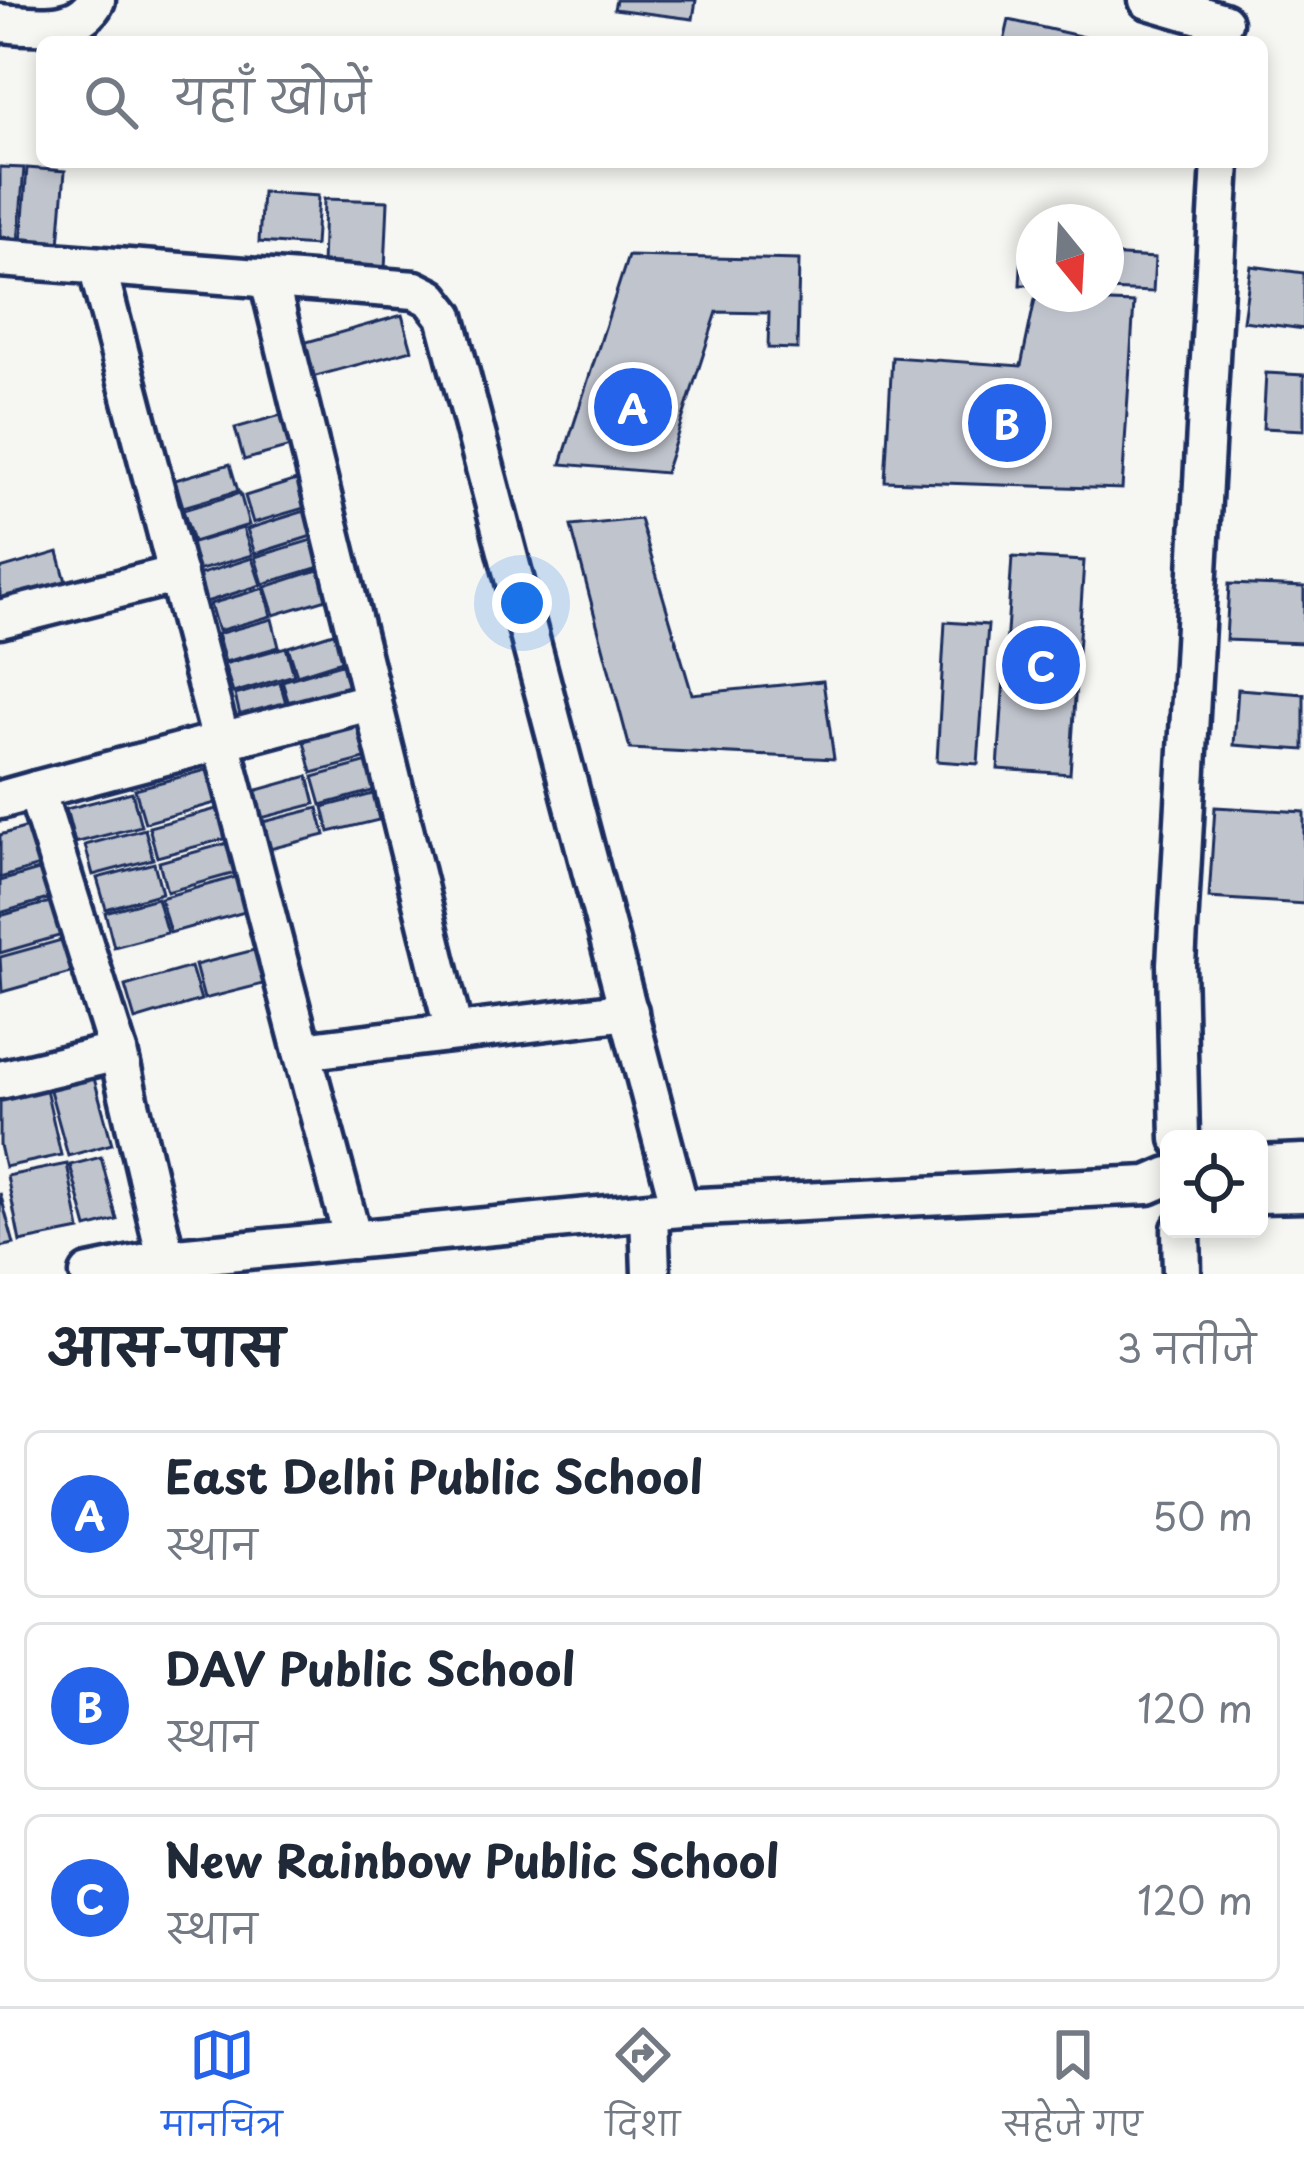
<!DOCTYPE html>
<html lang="hi">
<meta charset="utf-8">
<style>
body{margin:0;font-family:"Playpen Sans","Playpen Sans Deva",sans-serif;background:#f6f6f7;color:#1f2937}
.controls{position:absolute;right:36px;bottom:36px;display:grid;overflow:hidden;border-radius:18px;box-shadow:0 6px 18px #0003}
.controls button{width:108px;height:108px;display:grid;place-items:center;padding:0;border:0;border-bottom:3px solid #e0e1e3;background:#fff;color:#1f2937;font:60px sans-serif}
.compass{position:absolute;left:1016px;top:204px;width:108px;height:108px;border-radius:50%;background:#fff;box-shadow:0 6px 18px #0003;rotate:162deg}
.you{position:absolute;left:522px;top:603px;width:42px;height:42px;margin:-30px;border:9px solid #fff;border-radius:50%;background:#1a73e8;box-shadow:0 0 0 18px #1a73e833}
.badge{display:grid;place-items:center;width:78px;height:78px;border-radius:50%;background:#2563eb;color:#fff;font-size:39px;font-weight:700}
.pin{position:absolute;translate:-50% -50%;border:6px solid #fff;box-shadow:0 3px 12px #0006}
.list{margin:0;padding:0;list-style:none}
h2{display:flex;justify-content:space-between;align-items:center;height:156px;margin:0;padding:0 48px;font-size:51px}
h2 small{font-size:39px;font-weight:400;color:#747a83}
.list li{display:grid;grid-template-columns:78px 1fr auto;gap:36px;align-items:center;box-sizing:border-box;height:168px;margin:0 24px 24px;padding:0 24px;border:3px solid #e0e1e3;border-radius:18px}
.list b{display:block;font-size:45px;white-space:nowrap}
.list p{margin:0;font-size:39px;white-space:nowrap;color:#747a83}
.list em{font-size:39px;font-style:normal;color:#747a83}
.icon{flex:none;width:66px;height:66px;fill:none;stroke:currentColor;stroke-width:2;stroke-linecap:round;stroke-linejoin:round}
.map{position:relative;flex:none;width:1304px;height:1274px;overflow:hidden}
.search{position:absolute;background:#fff;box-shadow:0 6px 18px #0003;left:36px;right:36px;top:36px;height:132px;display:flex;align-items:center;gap:30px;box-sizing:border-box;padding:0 42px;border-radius:18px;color:#747a83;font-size:45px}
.sheet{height:732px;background:#fff}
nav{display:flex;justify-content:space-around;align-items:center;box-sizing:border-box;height:168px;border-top:3px solid #e0e1e3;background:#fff;font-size:33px;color:#747a83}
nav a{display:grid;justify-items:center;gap:6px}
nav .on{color:#2563eb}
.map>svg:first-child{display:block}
</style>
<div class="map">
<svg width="1304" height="1274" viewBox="0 0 1304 1274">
<rect width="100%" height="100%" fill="#f6f6f2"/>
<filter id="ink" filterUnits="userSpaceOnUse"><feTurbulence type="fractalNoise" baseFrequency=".00833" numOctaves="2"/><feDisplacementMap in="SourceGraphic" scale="24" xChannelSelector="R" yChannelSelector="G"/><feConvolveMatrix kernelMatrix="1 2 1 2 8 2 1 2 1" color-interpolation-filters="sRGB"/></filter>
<g filter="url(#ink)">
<g fill="#c0c4cd" stroke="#1b2f5e" stroke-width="3">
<path d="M616,0H696L693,19L614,9Z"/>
<path d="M1009,20L1106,42H1004Z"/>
<path d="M0,167L24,168L18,243L0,241Z"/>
<path d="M27,168L65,171L59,246L21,243Z"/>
<path d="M262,192L318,196L315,246L259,242Z"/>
<path d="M324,199L388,201L385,270L322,268Z"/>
<path d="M1022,250H1034V285H1020Z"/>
<path d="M1106,255L1155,258L1153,292L1106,290Z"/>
<path d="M628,256L799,260L797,349L768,348L769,313L717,312L665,473L561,464Z"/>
<path d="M1251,266L1304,273V329L1243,321Z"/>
<path d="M1035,299L1134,303L1122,489L885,481L892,357L1021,366Z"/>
<path d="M402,315L412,350L305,379L296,345Z"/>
<path d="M1266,373L1304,375V430L1263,428Z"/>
<path d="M299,410L308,442L244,460L235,428Z"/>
<path d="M230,464L238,491L183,507L175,480Z"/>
<path d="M303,478L311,506L253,523L245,496Z"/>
<path d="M240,493L249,525L193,542L183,510Z"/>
<path d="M308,510L315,535L255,554L247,529Z"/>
<path d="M640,519L692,694L823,681L834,759L630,749L571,526Z"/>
<path d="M243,528L252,555L194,572L186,545Z"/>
<path d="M315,539L323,566L263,584L255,557Z"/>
<path d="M58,552L68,589L0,609V569Z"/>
<path d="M1012,557L1084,561L1070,774L998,769Z"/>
<path d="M252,558L261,585L206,602L198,575Z"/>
<path d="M321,569L330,598L274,615L265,587Z"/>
<path d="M1229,584L1304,587V643L1226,640Z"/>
<path d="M264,588L271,616L218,631L210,604Z"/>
<path d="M272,619L279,647L225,662L217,634Z"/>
<path d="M945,622L988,625L978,764L937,761Z"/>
<path d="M343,630L351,658L297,675L288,647Z"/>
<path d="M286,647L294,675L233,693L224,664Z"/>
<path d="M348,662L357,695L292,714L282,681Z"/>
<path d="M280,682L289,714L243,727L235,695Z"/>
<path d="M1238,689L1304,694V750L1234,745Z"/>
<path d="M370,719L380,755L312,773L303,737Z"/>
<path d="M379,759L387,787L321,805L313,777Z"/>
<path d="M210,769L219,802L145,823L135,789Z"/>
<path d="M308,776L315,804L254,820L247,793Z"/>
<path d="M132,792L141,826L75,843L66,809Z"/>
<path d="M373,794L379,820L329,832L323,807Z"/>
<path d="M1215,807L1304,812V904L1209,898Z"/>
<path d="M220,808L228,838L157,857L149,827Z"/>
<path d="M318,808L325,835L270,849L263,822Z"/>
<path d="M38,824L49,863L0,878V835Z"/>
<path d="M145,829L153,859L93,875L85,845Z"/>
<path d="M231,842L239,872L167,892L159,862Z"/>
<path d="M154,863L162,893L106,909L97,878Z"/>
<path d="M49,867L58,896L0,913V881Z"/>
<path d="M243,875L252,910L170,933L160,898Z"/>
<path d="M157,898L167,933L114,947L105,912Z"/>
<path d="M57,900L66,934L0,953V916Z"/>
<path d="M65,939L74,972L2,992L0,957Z"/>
<path d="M262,948L271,982L204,999L195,965Z"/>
<path d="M191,967L201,1000L135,1020L125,986Z"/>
<path d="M92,1071L112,1144L68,1156L48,1083Z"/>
<path d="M46,1089L61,1155L5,1167L0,1145V1099Z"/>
<path d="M101,1157L117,1220L87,1228L70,1165Z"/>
<path d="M67,1164L80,1230L20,1242L7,1176Z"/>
<path d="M0,1193L14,1244L0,1247Z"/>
</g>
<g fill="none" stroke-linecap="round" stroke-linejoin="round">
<defs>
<g id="minor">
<path d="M1148,0L1223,22"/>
<path d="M0,23C32,25 80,34 96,0"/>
<path d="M0,258L415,290L431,298L445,316L680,1208"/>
<path d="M97,266L302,1051L629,1011"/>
<path d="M269,280L454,1032"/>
<path d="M0,619L178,574"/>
<path d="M0,800L36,790"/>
<path d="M302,1051L353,1240"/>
<path d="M118,1052L36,790L373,701"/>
<path d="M0,1080L118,1052L166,1258"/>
<path d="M1180,1139L1176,964L1221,162"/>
<path d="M1259,1165L1304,1163"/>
<path d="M1259,1194L1304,1193"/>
<path d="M649,1212L651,1274"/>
<path d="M1181,1229L1182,1274"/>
<path d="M89,1274L166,1258L680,1208L1148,1185L1169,1176"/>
</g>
</defs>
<use href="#minor" stroke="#1b2f5e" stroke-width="45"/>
<use href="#minor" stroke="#f6f6f2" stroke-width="36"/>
</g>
</g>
</svg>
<div class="controls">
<button><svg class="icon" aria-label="locate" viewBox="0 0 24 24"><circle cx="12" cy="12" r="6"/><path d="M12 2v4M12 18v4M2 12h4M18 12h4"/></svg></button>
</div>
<svg class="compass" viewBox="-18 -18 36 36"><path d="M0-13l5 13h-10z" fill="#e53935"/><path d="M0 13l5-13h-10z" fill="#747a83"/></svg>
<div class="you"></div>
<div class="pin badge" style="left:633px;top:407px">A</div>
<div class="pin badge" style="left:1007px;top:423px">B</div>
<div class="pin badge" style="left:1041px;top:665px">C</div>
<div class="search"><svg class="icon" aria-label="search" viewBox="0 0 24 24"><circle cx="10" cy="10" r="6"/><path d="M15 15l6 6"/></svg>यहाँ खोजें</div>
</div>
<section class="sheet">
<h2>आस-पास<small>3 नतीजे</small></h2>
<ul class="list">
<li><span class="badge">A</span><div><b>East Delhi Public School</b><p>स्थान</p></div><em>50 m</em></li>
<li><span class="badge">B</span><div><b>DAV Public School</b><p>स्थान</p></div><em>120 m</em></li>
<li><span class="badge">C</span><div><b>New Rainbow Public School</b><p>स्थान</p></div><em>120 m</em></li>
</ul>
</section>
<nav>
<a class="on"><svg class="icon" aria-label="map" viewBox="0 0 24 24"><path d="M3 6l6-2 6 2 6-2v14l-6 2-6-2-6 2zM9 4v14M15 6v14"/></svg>मानचित्र</a>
<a><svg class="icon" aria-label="directions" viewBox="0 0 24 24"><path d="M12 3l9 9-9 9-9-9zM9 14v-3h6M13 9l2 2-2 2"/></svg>दिशा</a>
<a><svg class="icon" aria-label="saved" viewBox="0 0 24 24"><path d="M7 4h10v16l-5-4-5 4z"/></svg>सहेजे गए</a>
</nav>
